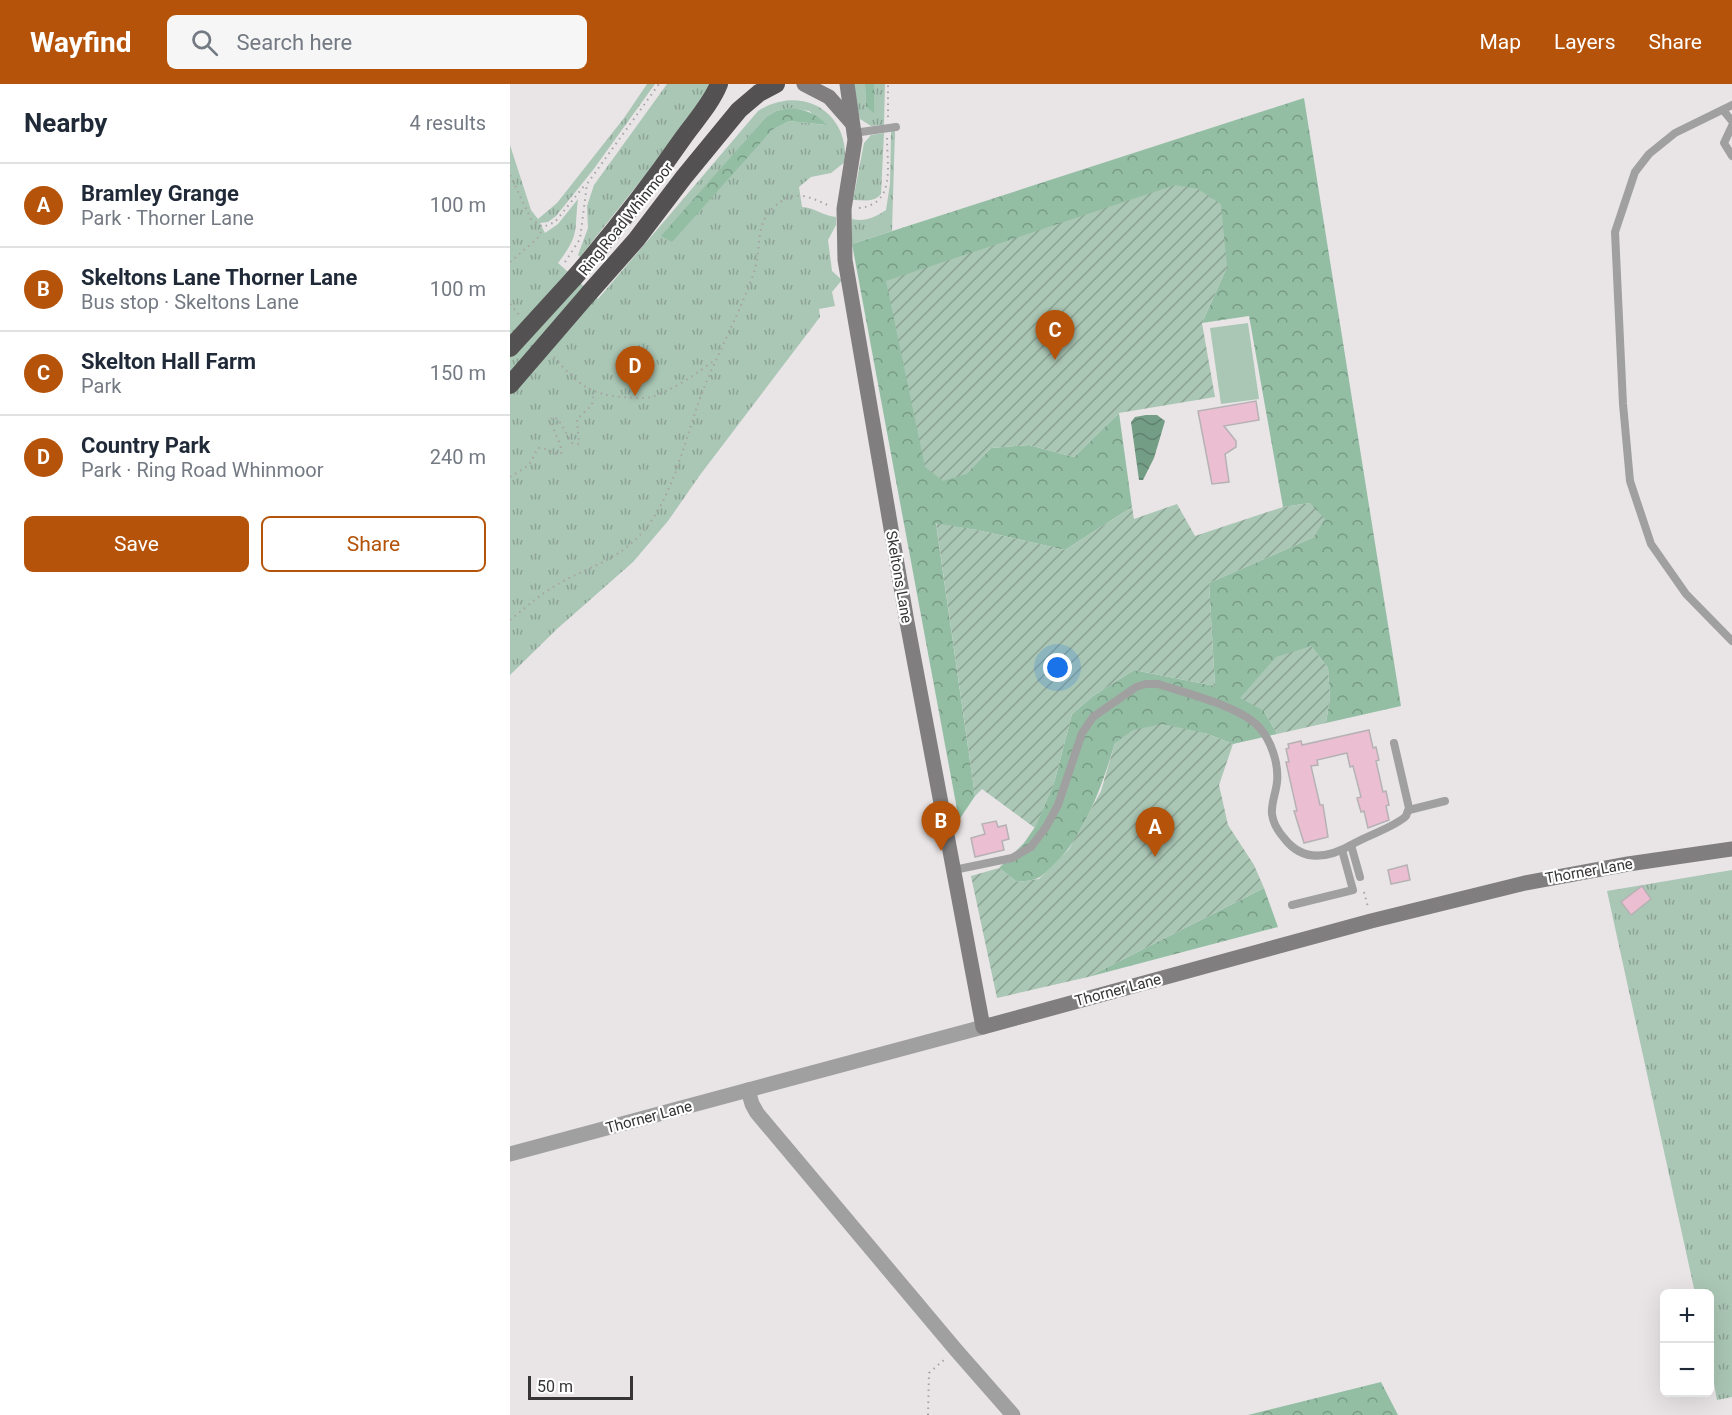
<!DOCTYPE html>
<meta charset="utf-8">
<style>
body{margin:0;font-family:Roboto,sans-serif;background:#f6f6f7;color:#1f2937}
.controls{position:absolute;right:18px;bottom:18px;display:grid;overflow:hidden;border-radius:9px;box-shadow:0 6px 24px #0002}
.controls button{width:54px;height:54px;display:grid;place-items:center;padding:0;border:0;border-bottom:2px solid #e0e1e3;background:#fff;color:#1f2937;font:30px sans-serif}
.scale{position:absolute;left:18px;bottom:15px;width:105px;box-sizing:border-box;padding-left:6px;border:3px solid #363435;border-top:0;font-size:16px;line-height:21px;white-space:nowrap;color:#363435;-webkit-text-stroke:4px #fff;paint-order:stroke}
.you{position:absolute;left:548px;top:584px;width:21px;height:21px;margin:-15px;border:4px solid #fff;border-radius:50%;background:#1a73e8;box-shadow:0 0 0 9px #1a73e833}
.badge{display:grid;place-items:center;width:39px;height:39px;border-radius:50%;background:#b45309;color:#fff;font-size:20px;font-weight:700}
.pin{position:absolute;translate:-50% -50px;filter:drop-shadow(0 2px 3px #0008)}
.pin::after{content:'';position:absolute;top:32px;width:21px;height:18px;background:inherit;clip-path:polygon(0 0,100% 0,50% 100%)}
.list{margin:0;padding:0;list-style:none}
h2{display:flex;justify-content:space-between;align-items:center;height:78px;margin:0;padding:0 24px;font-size:26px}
h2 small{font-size:20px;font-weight:400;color:#747a83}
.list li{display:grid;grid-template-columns:39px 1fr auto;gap:18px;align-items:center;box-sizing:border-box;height:84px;padding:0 24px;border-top:2px solid #e0e1e3}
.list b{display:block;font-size:22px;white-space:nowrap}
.list p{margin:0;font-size:20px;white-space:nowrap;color:#747a83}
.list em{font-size:20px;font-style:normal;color:#747a83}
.actions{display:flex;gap:12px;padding:18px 24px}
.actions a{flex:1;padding:14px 0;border:2px solid #b45309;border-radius:9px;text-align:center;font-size:21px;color:#b45309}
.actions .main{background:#b45309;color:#fff}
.icon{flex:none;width:33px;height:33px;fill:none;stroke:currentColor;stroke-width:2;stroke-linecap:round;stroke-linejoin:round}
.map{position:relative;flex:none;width:1222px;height:1331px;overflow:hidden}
header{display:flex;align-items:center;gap:36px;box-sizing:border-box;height:84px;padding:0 30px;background:#b45309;color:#fff}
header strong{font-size:28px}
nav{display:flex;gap:33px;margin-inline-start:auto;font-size:21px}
.search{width:420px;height:54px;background:#f6f6f7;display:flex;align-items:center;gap:15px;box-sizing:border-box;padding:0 21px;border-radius:9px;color:#747a83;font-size:22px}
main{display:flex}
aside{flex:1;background:#fff}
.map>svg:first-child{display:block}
</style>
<header>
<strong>Wayfind</strong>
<div class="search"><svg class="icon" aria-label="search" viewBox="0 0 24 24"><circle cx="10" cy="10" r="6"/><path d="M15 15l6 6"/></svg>Search here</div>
<nav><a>Map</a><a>Layers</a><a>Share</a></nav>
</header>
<main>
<aside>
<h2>Nearby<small>4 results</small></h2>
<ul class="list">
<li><span class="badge">A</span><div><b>Bramley Grange</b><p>Park · Thorner Lane</p></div><em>100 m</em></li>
<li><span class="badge">B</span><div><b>Skeltons Lane Thorner Lane</b><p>Bus stop · Skeltons Lane</p></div><em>100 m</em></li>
<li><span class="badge">C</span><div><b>Skelton Hall Farm</b><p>Park</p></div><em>150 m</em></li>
<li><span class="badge">D</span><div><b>Country Park</b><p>Park · Ring Road Whinmoor</p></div><em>240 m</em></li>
</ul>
<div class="actions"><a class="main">Save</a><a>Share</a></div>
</aside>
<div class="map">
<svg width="1222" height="1331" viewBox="0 0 1222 1331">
<defs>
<pattern id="grass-tufts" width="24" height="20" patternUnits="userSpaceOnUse" patternTransform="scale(1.5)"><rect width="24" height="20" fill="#aac6b5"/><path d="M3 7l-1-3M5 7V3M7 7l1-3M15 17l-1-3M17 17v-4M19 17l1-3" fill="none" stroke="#8ba294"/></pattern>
<pattern id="forest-crowns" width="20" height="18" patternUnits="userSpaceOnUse" patternTransform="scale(1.5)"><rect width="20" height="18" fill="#93bea4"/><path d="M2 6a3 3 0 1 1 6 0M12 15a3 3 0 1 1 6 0" fill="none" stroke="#799b86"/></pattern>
<pattern id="garden-furrows" width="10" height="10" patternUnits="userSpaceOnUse" patternTransform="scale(1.5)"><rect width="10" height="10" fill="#aac6b5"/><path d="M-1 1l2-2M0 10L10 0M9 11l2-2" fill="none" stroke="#8ba294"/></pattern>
<pattern id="water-waves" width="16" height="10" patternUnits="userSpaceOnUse" patternTransform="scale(1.5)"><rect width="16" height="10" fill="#749d85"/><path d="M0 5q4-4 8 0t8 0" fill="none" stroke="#60816e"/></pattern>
</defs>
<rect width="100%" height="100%" fill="#e9e5e7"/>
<g fill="url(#grass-tufts)" fill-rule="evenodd">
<path d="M137,0H145L83,86L46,132L38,138L30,139L35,149L48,140L68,115C64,149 70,150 48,179L88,215L248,27C291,0 339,27 335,78L321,89L301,93L289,103L292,123C304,123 313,132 326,133V141L318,156L322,187L332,196L322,208L325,222L309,225L310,233L190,391L158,437L123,478L47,545L0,591V61L21,126L28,135L47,119L114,34ZM279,24L299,27L316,41L279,37L262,46L236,74L177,124L256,33L266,27Z"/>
<path d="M157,0H200L196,10L175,41L70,173L68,171L78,144L77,122L84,101Z"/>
<path d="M341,0H355L356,23L364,28V0H375L374,41L361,42L350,35Z"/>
<path d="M381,47H385L382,147L342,160V135C355,138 366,133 376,126L380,100Z"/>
<path d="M374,49L371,110C364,119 353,116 343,116L354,59L361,51Z"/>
<path d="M1222,786V1313L1207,1316L1200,1278V1210L1185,1209L1097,807Z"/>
</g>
<g fill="url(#forest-crowns)">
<path d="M355,0H364V29L356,23Z"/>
<path d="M794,14L891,622L816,639L820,613L818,584L801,562L754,627L767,650L723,660L695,649L605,659C591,705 571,764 530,793C524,797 514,797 507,798L489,784L514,759L525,743L544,699L562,630L583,612L624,586L705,602L699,499L804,453L800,419L773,423L739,232L692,239L717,183L688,105L456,390L481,364L519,361L564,373L609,329L622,423L555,466L467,446L426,440L465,712L449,736L342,160Z"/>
<path d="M279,24C295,25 305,29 317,41L279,37L262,46L162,158L151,152L256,33L266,27Z"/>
<path d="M754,804L768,843L578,893Z"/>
<path d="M871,1298L888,1331H738Z"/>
</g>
<g fill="url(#garden-furrows)">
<path d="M665,101L688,105L711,120L717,183L692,239L705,313L609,329L564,373L519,361L481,364L456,390L433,397L415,383L376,197Z"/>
<path d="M800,419L815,435L804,453L699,499L705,602L624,586L583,612L562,630L544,699L525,744L472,705L465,712L426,439L467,446L555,466L622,423L624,435L667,420L685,452L773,423Z"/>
<path d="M801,562L818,584L820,613L816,639L767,650L754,627L730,614L766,573Z"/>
<path d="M652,640L695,649L723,660L709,701L718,741L744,781L754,804L578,893L487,914L461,792L489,784L507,798L529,795L559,765L591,707L605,659L623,646Z"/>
</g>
<path fill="#aac6b5" d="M738,239L749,315L711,320L700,244Z"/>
<path fill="url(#water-waves)" d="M636,331H647L655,337L644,374L633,396H629L621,338L625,333Z"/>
<g fill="#ebbed2" stroke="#b6b2b4" stroke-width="1.5">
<path d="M746,317L749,336L714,342L726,357V363L715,370L719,398L702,400L688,327Z"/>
<path d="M859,646L863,664L866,663L869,676L866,677L873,708L876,707L879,721L876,722L879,736L858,744L854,727L851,728L847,714L851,713L843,682L840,683L837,669L807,676L808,681L801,682L810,721H813L818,753L794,759L784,727H787L776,678H779L776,665L779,664L778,660L791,657L792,661Z"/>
<path d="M486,737L488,743L496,741L499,755L492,757L494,766L465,773L461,754L475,750L472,740Z"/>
<path d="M897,781L900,796L881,800L878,786Z"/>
<path d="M1132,802L1141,815L1121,831L1111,818Z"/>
</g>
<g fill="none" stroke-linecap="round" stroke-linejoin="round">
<g stroke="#a6a3a5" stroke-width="2" stroke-dasharray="1.5 4.5" stroke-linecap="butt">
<path d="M378,33V0"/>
<path d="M0,91L21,135L33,143L45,138L74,102"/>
<path d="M349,124C386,120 377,82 377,54"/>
<path d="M0,178L27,155L33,144"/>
<path d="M55,178L70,155L77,100L149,0"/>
<path d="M0,220L10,232"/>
<path d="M44,273C66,298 79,311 113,313C122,314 132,315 141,313C162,307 187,289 205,276"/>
<path d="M0,393L19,381L28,364C37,363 43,371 51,370C53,358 40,346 42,333L48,335L62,359L69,360L67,335L82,321L84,309"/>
<path d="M0,536C14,525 28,512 43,503C81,480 111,478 140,439C165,404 177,349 192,309C208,268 230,229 244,188C252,166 244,142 263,124C284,104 297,112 320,122"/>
<path d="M854,808L858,823"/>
<path d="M418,1331L419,1289L435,1275"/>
</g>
<g stroke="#a1a0a1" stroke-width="8">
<path d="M1222,21L1165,49L1139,70L1125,88L1105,148L1113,320L1120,397L1141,460L1176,510L1222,557"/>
<path d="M1213,26L1222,37"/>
<path d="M1222,42L1214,59L1222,72"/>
<path d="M344,49L386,43"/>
<path d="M899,726L935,717"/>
<path d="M841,761L850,793"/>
<path d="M444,786L502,774L521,763L536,743L548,721L572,649L583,633L626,603L636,600H648C675,609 730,622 749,643C761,656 769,680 767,698C766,709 761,719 762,730C763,739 768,747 774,754C793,779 819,774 843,760C858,751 885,743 896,732L899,724L884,659"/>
<path d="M782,821L843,806L832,766"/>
</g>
<g stroke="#a1a0a1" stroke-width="15">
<path d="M238,1006L242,1020L247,1029L446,1266L503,1331"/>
<path d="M0,1070L473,943"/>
</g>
<g stroke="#807e7f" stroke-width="15">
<path d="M294,0L319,13L341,38"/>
<path d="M337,0L345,56L334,125L335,176L397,538L473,943L861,837L1015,799L1118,780L1222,765"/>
</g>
<g stroke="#545152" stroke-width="18">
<path d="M64,194C103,149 139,103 173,54C185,37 201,20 209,0"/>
<path d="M80,208L126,156L174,93L229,26L249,9L266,0"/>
</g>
<g stroke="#545152" stroke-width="18">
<path d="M0,264L64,194"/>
<path d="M0,301L80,208"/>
</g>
</g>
<g text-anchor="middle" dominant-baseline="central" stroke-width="4.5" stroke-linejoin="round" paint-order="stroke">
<g font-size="15" fill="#363435" stroke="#fff">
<text transform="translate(116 135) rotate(-51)">Ring Road Whinmoor</text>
<text transform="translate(389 493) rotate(80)">Skeltons Lane</text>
<text transform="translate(1079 787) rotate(-10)">Thorner Lane</text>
<text transform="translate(608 906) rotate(-15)">Thorner Lane</text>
<text transform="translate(139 1033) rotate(-15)">Thorner Lane</text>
</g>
</g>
</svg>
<div class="controls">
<button>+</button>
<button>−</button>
</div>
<div class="scale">50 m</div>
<div class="you"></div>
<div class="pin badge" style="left:645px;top:773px">A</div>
<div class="pin badge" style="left:431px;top:767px">B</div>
<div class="pin badge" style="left:545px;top:276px">C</div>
<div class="pin badge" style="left:125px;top:312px">D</div>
</div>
</main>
